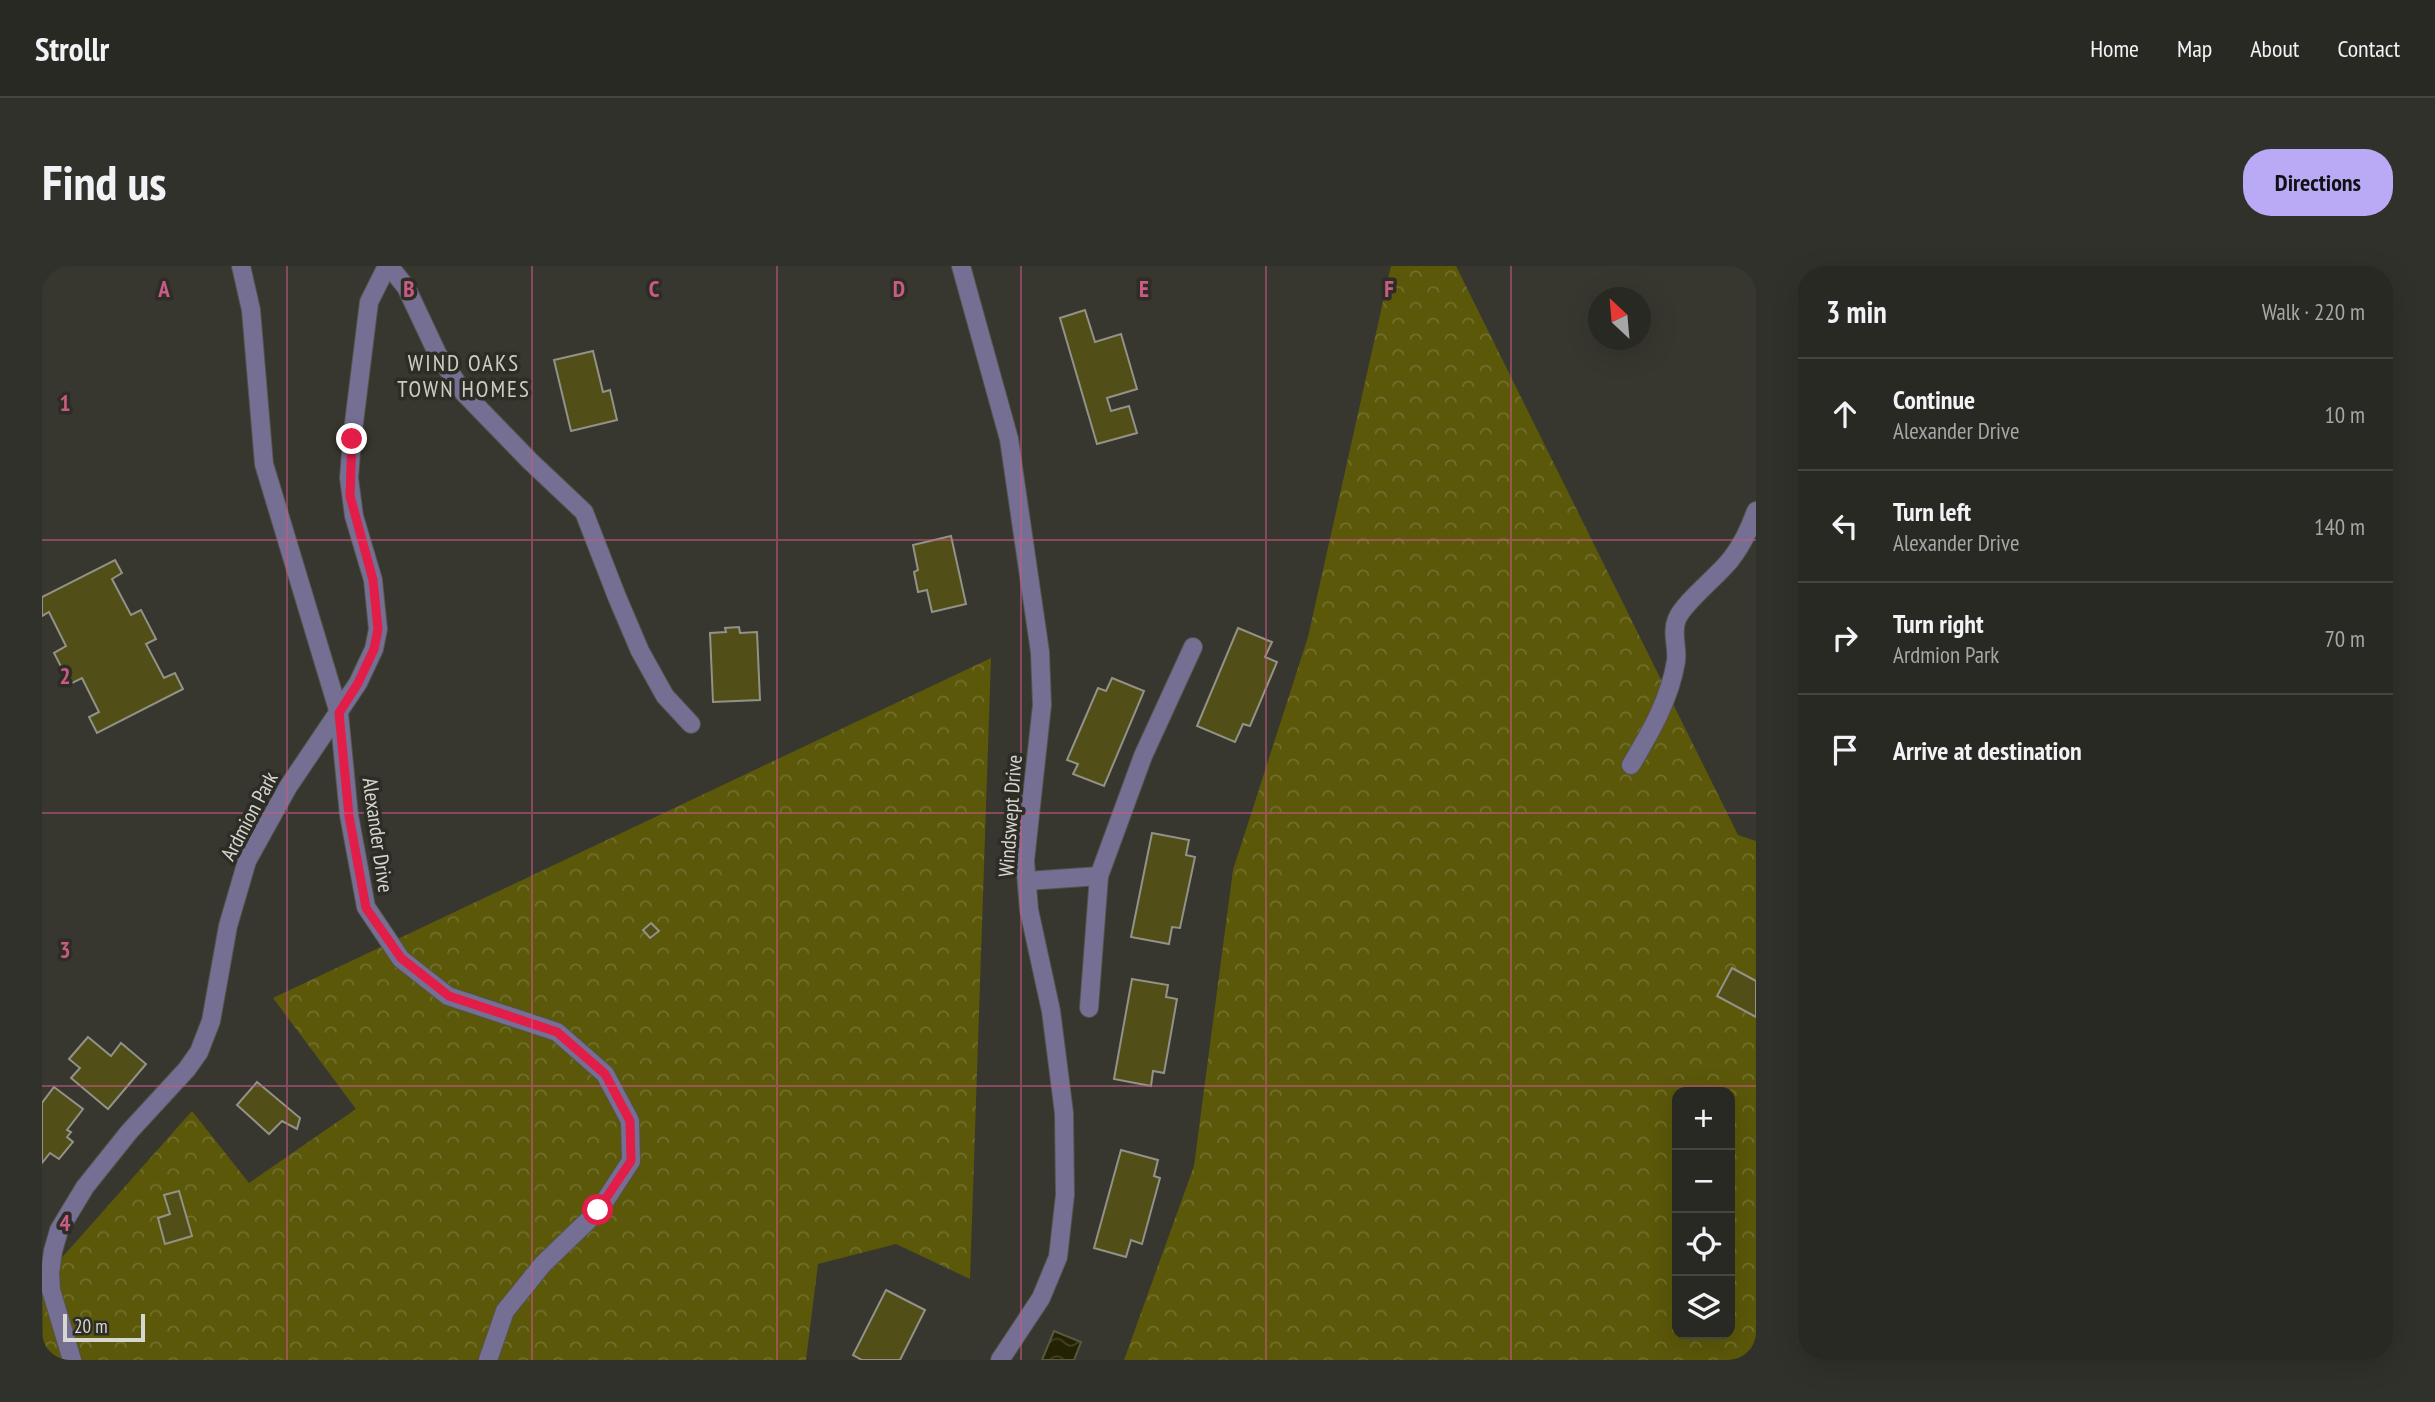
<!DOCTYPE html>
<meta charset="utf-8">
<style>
body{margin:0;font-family:"PT Sans Narrow",sans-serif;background:#31312b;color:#f1f3f6}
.controls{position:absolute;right:21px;bottom:21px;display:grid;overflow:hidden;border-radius:14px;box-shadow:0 7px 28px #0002}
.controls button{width:63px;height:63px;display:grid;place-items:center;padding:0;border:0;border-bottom:2px solid #454541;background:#292923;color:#f1f3f6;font:35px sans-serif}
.compass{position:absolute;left:1546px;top:21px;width:63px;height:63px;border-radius:50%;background:#292923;box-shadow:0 7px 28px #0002;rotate:334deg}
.scale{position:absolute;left:21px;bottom:18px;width:82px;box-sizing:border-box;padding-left:7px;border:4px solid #d7d7d2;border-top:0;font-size:19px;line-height:24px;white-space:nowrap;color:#d7d7d2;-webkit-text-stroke:5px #2d2d26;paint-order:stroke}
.stop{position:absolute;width:21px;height:21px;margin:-16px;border:5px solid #e11d48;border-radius:50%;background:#fff}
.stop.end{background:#e11d48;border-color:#fff;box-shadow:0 2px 7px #0008}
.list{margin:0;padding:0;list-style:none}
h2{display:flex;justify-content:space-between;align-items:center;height:91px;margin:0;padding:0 28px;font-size:30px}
h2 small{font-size:23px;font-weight:400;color:#a5a6a6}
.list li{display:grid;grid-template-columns:46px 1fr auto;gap:21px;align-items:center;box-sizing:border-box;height:112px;padding:0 28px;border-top:2px solid #454541}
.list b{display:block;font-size:26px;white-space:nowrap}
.list p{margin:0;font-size:23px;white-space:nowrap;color:#a5a6a6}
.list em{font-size:23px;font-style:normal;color:#a5a6a6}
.icon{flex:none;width:38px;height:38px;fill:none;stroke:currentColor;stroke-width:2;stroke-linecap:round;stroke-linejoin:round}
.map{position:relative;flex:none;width:1714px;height:1094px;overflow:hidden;border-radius:28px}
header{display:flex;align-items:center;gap:42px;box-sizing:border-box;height:98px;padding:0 35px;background:#292923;border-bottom:2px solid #454541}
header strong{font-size:33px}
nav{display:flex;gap:38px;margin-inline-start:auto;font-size:24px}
.intro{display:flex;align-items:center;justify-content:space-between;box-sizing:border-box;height:168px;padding:0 42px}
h1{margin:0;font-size:49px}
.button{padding:18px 32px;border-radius:28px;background:#baaaf6;color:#111;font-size:24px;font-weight:700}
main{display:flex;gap:42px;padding:0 42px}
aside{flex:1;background:#292923;border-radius:28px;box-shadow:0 7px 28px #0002}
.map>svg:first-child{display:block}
</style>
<header>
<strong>Strollr</strong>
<nav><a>Home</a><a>Map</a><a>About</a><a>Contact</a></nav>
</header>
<div class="intro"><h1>Find us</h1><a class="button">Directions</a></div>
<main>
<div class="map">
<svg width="1714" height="1094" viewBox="0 0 1714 1094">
<defs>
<pattern id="forest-crowns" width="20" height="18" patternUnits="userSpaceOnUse" patternTransform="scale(1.75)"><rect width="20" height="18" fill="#5b580a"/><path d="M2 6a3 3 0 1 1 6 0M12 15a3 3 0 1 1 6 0" fill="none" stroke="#726f2d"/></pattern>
<pattern id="water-waves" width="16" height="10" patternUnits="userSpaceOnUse" patternTransform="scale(1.75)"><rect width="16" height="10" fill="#232202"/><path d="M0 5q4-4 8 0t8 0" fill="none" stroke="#424126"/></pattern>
</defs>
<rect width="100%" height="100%" fill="#37372f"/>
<g fill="url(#forest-crowns)" fill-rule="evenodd">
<path d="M1349,0H1414L1696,569L1714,575V1094H1082L1152,900L1191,604L1266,371ZM1635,826H1688V1068H1635Z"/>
<path d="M949,392L928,1013L854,978L776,998L764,1094H1L0,1014L150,845L207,917L314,843L231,732Z"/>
</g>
<path fill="url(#water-waves)" stroke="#595840" stroke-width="2" d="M1012,1065L1039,1076L1032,1094H1000Z"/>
<g fill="#514f17" stroke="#929289" stroke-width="2">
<path d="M1043,44L1053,76L1079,68L1095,123L1065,132L1069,145L1087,140L1095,167L1055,178L1018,52Z"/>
<path d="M551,85L561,126L568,124L575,154L529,165L512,94Z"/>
<path d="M909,270L924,338L890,346L885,324L876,326L872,306L876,304L871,279Z"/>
<path d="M73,294L80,307L70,313L89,349L99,344L114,373L104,378L122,412L133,407L141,423L55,467L47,451L57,446L40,412L28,418L12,387L24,380L7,346L0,350V331Z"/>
<path d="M697,361L698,367L715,366L718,434L671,436L668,367L684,366L683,362Z"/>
<path d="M1196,362L1230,376L1223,391L1235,396L1208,460L1201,458L1193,476L1155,460Z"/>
<path d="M1070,412L1102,425L1062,520L1031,508L1036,498L1025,494L1056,422L1064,425Z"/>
<path d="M1110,567L1147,574L1144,589L1153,591L1138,662L1130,661L1127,678L1089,671Z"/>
<path d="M609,657L617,665L608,672L601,664Z"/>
<path d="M1690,702L1714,715V751L1675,730Z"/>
<path d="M1090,713L1126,719L1124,731L1135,733L1122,807L1111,805L1109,820L1072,813Z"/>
<path d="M46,771L69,790L79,777L104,798L66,843L29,812L38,802L27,793Z"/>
<path d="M215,816L258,852L255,863L240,855L227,868L195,839Z"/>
<path d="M12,821L41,843L25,864L29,866L25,871L31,876L17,893L8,887L0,897V837Z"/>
<path d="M1079,884L1116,894L1112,910L1118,912L1100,978L1089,974L1084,991L1052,982Z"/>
<path d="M137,925L150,970L123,978L116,952L128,948L122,929Z"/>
<path d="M844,1024L883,1044L858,1094H820L811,1089Z"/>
</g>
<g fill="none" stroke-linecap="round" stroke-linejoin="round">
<defs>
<g id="minor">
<path d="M199,0L209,44L222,198L297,447L307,549L324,641L359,693L406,730L515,766L563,808L588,855L589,895L557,944L501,998L463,1045L446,1094"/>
<path d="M347,0L364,21L396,89L422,127L488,195L542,246L575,331L598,385L623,430L649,458"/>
<path d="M919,0L967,173L998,386L1000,439L983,595L987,644L1009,745L1022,847L1023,929L1016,991L999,1032L958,1094"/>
<path d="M1589,499C1608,467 1628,433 1634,395C1636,381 1629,367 1635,353C1641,337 1677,309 1689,293C1700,279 1708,262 1714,245"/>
<path d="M985,615L1057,610"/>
<path d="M1047,742L1057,610L1101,490L1151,381"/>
<path d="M30,1094L9,1024L8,1007L11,985L17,964L43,921L87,866L145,803L157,786L169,755L186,660L205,595L246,521L316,417L332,383L336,363L331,314L312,250L307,212L310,173L327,36L345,0"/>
</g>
</defs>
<use href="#minor" stroke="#54544c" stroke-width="20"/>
<use href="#minor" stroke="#766f94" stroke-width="18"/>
</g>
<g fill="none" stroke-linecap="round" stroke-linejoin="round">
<path stroke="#e11d48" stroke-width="9" d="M310,173L308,230L331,314L336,363L332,383L316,417L297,447L307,550L324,642L359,692L407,730L515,766L563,808L588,855L589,895L556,944"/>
</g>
<path fill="none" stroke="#c95b85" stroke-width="2" stroke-opacity="0.55" d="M245,0V1094M490,0V1094M735,0V1094M979,0V1094M1224,0V1094M1469,0V1094M0,274H1714M0,547H1714M0,820H1714"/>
<g text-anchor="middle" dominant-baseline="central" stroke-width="7" stroke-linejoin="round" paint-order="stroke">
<g font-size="21" fill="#d7d7d2" stroke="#2d2d26">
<text transform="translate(207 550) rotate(-62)">Ardmion Park</text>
<text transform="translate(968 550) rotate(-86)">Windswept Drive</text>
<text transform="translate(336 569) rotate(82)">Alexander Drive</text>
</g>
<g font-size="23" letter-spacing="2" fill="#cbccc2" stroke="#2d2d26">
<text x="422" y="96">WIND OAKS<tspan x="422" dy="26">TOWN HOMES</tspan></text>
</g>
</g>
<g font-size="23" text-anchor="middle" font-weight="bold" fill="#c95b85" stroke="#2d2d26" stroke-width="7" stroke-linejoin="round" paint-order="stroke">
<text x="122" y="31">A</text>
<text x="367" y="31">B</text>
<text x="612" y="31">C</text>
<text x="857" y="31">D</text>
<text x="1102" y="31">E</text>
<text x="1347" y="31">F</text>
<text x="23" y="145">1</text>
<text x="23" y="418">2</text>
<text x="23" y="692">3</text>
<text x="23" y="965">4</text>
</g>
</svg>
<div class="controls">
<button>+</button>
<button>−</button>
<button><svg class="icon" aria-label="locate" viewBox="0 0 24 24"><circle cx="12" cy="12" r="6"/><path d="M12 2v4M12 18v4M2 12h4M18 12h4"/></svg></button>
<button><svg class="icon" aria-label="layers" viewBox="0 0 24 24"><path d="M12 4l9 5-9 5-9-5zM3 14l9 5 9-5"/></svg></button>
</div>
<svg class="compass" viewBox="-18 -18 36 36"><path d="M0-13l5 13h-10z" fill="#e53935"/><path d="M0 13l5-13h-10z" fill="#a5a6a6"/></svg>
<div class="scale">20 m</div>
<div class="stop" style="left:556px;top:944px"></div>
<div class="stop end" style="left:310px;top:173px"></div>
</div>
<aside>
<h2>3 min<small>Walk · 220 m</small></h2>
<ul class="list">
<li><svg class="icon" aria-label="ahead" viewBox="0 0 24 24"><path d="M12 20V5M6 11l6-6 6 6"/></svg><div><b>Continue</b><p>Alexander Drive</p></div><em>10 m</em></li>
<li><svg class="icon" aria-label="left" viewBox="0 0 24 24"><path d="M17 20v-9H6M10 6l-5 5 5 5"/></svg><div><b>Turn left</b><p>Alexander Drive</p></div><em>140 m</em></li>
<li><svg class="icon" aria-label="right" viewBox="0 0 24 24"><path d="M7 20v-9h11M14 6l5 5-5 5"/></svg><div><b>Turn right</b><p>Ardmion Park</p></div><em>70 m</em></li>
<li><svg class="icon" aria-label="arrive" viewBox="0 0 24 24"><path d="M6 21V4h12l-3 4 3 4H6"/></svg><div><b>Arrive at destination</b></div></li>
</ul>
</aside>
</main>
